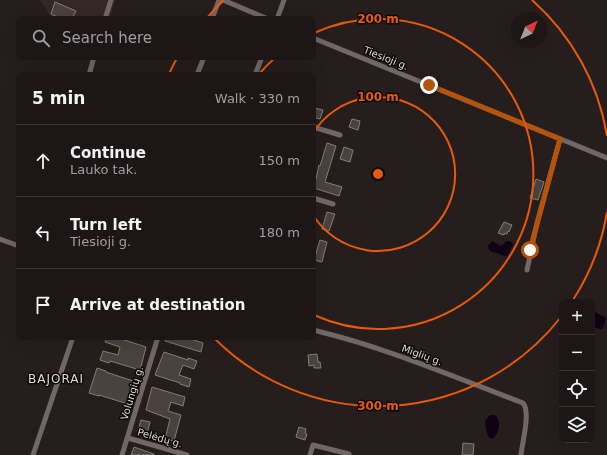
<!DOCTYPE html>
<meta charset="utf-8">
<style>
body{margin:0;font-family:"DejaVu Sans",sans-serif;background:#292323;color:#f1f3f6}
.controls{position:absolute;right:12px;bottom:12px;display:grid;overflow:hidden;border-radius:8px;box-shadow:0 4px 16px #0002}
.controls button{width:36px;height:36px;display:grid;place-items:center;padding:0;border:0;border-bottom:1px solid #3a3535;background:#1c1616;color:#f1f3f6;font:20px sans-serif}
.compass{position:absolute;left:511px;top:12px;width:36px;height:36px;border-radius:50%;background:#1c1616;box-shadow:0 4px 16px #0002;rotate:43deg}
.stop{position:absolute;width:12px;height:12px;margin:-9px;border:3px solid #b45309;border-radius:50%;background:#fff}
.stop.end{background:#b45309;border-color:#fff;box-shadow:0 1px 4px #0008}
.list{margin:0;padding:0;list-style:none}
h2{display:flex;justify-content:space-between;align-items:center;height:52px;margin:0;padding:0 16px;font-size:17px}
h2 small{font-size:13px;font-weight:400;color:#a09fa1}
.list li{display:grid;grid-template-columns:26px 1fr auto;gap:12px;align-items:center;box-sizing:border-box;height:72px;padding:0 16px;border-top:1px solid #3a3535}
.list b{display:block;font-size:15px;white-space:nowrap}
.list p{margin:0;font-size:13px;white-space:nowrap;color:#a09fa1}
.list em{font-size:13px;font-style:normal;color:#a09fa1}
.icon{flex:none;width:22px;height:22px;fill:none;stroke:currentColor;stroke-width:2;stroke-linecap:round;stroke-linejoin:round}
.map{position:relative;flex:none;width:607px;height:455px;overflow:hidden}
.search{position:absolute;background:#1c1616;box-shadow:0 4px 16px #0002;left:16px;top:16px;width:300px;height:44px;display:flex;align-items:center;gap:10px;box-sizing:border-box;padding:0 14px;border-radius:8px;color:#a09fa1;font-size:15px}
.panel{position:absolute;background:#1c1616;box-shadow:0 4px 16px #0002;left:16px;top:72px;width:300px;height:268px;border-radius:8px}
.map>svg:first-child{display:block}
</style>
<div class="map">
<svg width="607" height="455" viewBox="0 0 607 455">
<rect width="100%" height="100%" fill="#261e1d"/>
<path fill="#352726" d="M40,0H116L109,19H53Z"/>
<g fill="#120014">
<path d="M492,241L501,246L507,241L512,242L513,245L510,250L508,256C503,257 502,254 497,253C493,252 493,253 489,250L488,246Z"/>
<path d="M595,312L606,318L604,326L602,329C592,329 592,321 592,313Z"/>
<path d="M490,415H495C502,422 499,432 493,439L489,438L486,430L485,421Z"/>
</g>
<g fill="#4a423e" stroke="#857c77">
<path d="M55,2L76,11L72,19H62L51,14Z"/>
<path d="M314,108L323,110L320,119L313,117Z"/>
<path d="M352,119L360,121L358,130L349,127Z"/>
<path d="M327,143L336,146L325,182L342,187L339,196L314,188L319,165L320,166Z"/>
<path d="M344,147L353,150L350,162L340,159Z"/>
<path d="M536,179L544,182L538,200L530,198Z"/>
<path d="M327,212L335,214L329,231L322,229Z"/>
<path d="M504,222L512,225L509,232L508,231L507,234L505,233L504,235L498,233Z"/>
<path d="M320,240L327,242L322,262L314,260Z"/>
<path d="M107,337H115L146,347L140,370L110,361L109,363L100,360L103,351L118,355L120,347L105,342Z"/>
<path d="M166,337H184L203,343L201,352L165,341Z"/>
<path d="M164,352L188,360V358L197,361L194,369L183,365L179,375L191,379L189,387L180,384V383L155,375Z"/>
<path d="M317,354L318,362H320L321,368H314V365L309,366L308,355Z"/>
<path d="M97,368L106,371V372L136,382L128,404L99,395V396L89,393Z"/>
<path d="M152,387L185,397L183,406L171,402L168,411L181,415L174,441L165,439L170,419L146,410Z"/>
<path d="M141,420L150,422L147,434L138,431Z"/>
<path d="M299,427L306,429L305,433L307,434L305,440L296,437Z"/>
<path d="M463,443L474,444L473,455H462Z"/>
<path d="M134,447L154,454V455H131Z"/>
</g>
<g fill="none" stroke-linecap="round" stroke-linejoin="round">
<g stroke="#716766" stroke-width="5">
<path d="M223,0L268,19"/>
<path d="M105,19L111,0"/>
<path d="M212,19L219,0"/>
<path d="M277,19L284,0"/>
<path d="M313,38L607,158"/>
<path d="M89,75L94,57"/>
<path d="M197,75L204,57"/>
<path d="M255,75L262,57"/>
<path d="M313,127L340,135"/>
<path d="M313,198L333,204"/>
<path d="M0,239L19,246"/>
<path d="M527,270L537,223L560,139"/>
<path d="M313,330C385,347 454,377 523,403C531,412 522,443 521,455"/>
<path d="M128,438L187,455"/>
<path d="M33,455L73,337"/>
<path d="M122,455L158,337"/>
<path d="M310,455L313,445L349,454"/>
</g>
</g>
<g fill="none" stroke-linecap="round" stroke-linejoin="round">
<path stroke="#b45309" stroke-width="5" d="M429,85L560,139L530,250"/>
</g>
<g fill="none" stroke="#e8590c" stroke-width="2">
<path d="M313 133A77 77 0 1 1 313 215"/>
<path d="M259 74A155 155 0 0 1 276 57M314 33A155 155 0 1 1 314 315"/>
<path d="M607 212A232 232 0 0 1 573 300M561 317A232 232 0 0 1 214 338M169 74A232 232 0 0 1 177 58M206 19A232 232 0 0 1 224 0M532 0A232 232 0 0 1 607 136"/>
</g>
<g text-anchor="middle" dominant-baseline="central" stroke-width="3" stroke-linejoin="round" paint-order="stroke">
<g font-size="10" fill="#dfd9d9" stroke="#0c0909">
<text transform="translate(386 58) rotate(22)">Tiesioji g.</text>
<text transform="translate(422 355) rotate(20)">Miglių g.</text>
<text transform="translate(132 393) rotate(-73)">Volungių g.</text>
<text transform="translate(160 438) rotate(16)">Pelėdų g.</text>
</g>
<g font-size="12" letter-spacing="1" fill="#dfd9d9" stroke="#0c0909">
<text x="56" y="379">BAJORAI</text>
</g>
</g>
<circle cx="378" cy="174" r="6" fill="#e8590c" stroke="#0c0909" stroke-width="2"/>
<g font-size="12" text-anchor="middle" font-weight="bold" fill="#e8590c" stroke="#0c0909" stroke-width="3" stroke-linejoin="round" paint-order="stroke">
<text x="378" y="23">200 m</text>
<text x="378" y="101">100 m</text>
<text x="378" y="410">300 m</text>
</g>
</svg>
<div class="controls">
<button>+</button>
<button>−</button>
<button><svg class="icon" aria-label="locate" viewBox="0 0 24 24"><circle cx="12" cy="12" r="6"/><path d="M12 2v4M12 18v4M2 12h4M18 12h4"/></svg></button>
<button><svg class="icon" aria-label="layers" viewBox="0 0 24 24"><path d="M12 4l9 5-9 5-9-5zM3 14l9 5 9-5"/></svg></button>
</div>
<svg class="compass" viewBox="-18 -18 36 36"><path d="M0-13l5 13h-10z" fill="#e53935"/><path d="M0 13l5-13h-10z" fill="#a09fa1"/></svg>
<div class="stop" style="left:530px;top:250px"></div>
<div class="stop end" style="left:429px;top:85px"></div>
<div class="search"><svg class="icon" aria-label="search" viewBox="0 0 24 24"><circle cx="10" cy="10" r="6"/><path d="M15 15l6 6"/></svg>Search here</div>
<section class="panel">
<h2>5 min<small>Walk · 330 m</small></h2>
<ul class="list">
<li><svg class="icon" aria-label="ahead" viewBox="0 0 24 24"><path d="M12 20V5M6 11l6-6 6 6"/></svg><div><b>Continue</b><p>Lauko tak.</p></div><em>150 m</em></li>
<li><svg class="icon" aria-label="left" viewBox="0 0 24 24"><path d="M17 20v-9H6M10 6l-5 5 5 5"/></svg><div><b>Turn left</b><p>Tiesioji g.</p></div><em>180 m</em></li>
<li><svg class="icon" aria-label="arrive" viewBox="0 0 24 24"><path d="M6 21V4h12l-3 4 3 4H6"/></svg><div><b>Arrive at destination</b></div></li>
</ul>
</section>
</div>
